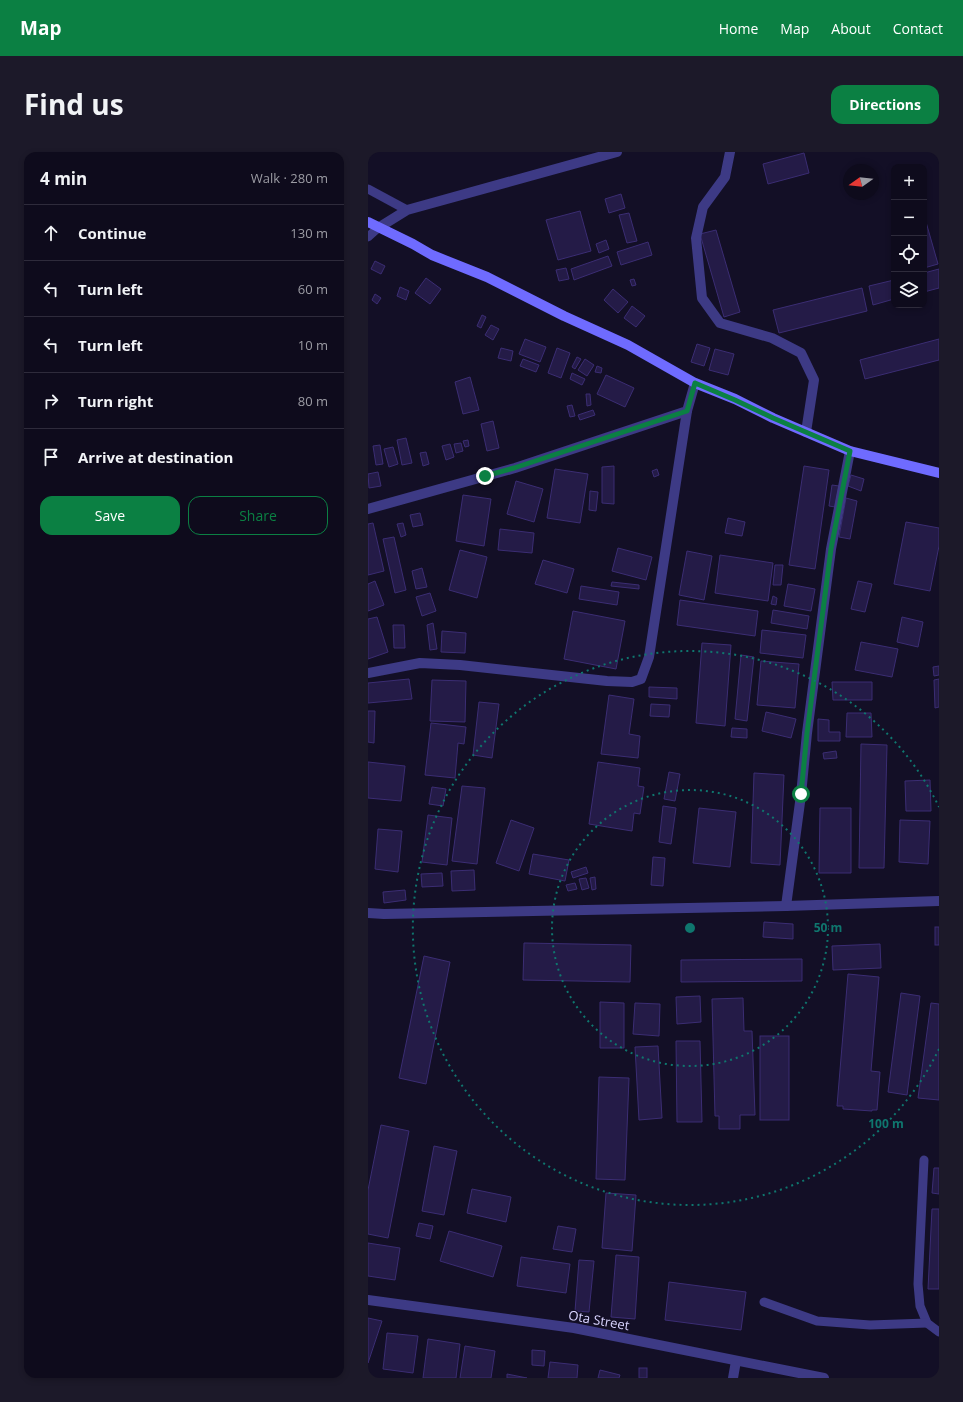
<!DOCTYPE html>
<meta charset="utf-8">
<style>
body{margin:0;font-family:"Open Sans",sans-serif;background:#1c1929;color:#f1f3f6}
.controls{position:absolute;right:12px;top:12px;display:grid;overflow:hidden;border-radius:8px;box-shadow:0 2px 6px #0003}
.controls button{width:36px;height:36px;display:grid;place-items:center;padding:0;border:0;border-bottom:1px solid #2e2b3b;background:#0e0b1c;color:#f1f3f6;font:20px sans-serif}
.compass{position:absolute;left:475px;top:12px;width:36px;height:36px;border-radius:50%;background:#0e0b1c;box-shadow:0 2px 6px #0003;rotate:255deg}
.stop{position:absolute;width:12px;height:12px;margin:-9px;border:3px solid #0b8043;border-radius:50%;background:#fff}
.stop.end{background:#0b8043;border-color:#fff;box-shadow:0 1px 4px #0008}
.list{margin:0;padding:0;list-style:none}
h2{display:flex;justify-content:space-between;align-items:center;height:52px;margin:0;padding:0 16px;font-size:17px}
h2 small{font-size:13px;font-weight:400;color:#9b9ba3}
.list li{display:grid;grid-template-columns:26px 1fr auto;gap:12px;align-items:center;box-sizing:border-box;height:56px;padding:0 16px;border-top:1px solid #2e2b3b}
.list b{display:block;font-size:15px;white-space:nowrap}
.list em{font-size:13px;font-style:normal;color:#9b9ba3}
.actions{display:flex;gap:8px;padding:12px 16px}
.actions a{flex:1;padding:9px 0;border:1px solid #0b8043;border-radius:12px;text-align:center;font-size:14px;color:#0b8043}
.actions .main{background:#0b8043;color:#fff}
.icon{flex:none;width:22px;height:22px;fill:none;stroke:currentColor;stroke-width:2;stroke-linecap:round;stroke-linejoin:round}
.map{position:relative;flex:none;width:571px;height:1226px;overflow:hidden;border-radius:12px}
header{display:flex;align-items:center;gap:24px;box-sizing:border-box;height:56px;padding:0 20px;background:#0b8043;color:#fff}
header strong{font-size:19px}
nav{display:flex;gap:22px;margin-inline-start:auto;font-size:14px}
.intro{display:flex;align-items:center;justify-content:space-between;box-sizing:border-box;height:96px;padding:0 24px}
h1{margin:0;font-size:28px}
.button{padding:10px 18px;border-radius:12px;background:#0b8043;color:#fff;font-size:14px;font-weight:700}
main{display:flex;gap:24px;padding:0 24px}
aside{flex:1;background:#0e0b1c;border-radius:12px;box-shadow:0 2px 6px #0003}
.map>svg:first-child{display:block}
</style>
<header>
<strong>Map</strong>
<nav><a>Home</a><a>Map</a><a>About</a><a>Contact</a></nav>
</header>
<div class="intro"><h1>Find us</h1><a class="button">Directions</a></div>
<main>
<aside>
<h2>4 min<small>Walk · 280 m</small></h2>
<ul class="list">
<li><svg class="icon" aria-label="ahead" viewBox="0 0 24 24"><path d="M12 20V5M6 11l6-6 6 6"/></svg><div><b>Continue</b></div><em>130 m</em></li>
<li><svg class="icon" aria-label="left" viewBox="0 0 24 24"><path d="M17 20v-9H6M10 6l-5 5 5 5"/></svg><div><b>Turn left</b></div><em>60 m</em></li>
<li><svg class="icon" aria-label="left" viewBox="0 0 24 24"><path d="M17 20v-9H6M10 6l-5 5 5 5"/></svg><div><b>Turn left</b></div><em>10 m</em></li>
<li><svg class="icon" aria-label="right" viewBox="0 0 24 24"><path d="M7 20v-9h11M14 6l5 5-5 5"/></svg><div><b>Turn right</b></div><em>80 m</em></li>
<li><svg class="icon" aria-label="arrive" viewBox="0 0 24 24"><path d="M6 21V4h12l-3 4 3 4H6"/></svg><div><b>Arrive at destination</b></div></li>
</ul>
<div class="actions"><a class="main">Save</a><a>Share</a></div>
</aside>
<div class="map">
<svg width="571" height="1226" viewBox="0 0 571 1226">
<rect width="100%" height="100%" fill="#130f26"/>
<g fill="#241b47" stroke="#3b2d73">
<path d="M436,1L441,21L400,32L395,12Z"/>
<path d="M253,42L257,56L241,61L237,47Z"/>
<path d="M212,59L223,99L190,108L178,68Z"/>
<path d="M261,61L269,89L259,91L251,63Z"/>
<path d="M556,63L570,112L556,116Z"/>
<path d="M348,78L372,160L356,165L332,82Z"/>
<path d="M238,88L241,97L231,101L228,92Z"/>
<path d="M280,90L284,103L253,113L249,100Z"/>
<path d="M240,104L244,114L206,128L203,117Z"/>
<path d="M7,109L17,114L13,122L3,117Z"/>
<path d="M198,116L201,127L191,129L188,118Z"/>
<path d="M571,117V136L556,140V121Z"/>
<path d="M58,126L73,137L62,152L47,141Z"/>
<path d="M266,127L268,133L264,134L262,128Z"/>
<path d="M526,128V147L505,153L501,134Z"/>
<path d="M32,135L41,139L38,148L29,144Z"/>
<path d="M494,136L499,159L411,181L405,158Z"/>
<path d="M245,137L260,150L250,161L236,148Z"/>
<path d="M7,142L13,146L9,152L4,148Z"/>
<path d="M264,154L277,164L268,175L256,166Z"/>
<path d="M114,163L118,165L113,176L109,174Z"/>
<path d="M123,173L131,177L125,188L117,183Z"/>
<path d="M157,187L178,195L172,210L151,202Z"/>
<path d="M571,187V208L497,227L492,208Z"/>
<path d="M329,192L342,196L336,214L323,210Z"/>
<path d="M133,196L145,199L143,209L130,206Z"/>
<path d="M189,196L202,201L193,226L180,221Z"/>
<path d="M347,197L366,202L360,223L341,218Z"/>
<path d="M209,205L213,207L207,217L204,215Z"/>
<path d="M155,207L171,213L168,220L152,214Z"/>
<path d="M217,207L226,213L219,224L210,218Z"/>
<path d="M229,214L234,216L233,221L227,220Z"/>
<path d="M204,221L217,227L214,233L202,227Z"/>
<path d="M238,223L266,236L257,255L229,242Z"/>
<path d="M102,225L111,258L95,262L87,230Z"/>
<path d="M218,242H222L223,253L219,254Z"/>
<path d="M204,253L207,264L202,265L199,254Z"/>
<path d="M225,258L227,263L212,268L210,263Z"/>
<path d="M125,269L131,296L119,299L113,272Z"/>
<path d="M38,286L44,311L34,313L29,288Z"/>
<path d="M100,288L101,294L97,295L95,289Z"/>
<path d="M93,291L95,299L88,301L86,292Z"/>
<path d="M82,292L86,305L78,308L74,294Z"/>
<path d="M12,293L15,312L8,313L5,294Z"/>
<path d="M25,295L30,312L21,315L16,297Z"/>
<path d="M58,300L61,312L55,314L52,301Z"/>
<path d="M246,314V352L234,351V315Z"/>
<path d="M436,314L461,318L447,417L421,413Z"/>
<path d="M187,317L220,322L212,371L179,366Z"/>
<path d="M289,317L291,323L286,325L284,319Z"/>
<path d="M10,320L13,334L1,336L0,322Z"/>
<path d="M483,323L496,327L493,339L480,334Z"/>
<path d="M148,329L175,337L166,370L139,362Z"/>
<path d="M464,333L471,334L467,355L461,354Z"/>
<path d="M222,339L230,340L228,359L221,358Z"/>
<path d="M95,343L123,347L116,394L88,389Z"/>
<path d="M478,346L489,349L482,387L471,385Z"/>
<path d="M52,361L55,373L45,375L42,363Z"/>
<path d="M360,366L377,370L374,384L357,381Z"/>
<path d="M538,370L571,376V394L562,439L526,432Z"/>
<path d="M5,371L16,419L0,423V372Z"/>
<path d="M35,371L38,383L33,385L29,372Z"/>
<path d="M132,377L166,381L164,401L130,398Z"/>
<path d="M26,385L38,438L27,441L15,387Z"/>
<path d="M250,396L284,405L278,428L244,419Z"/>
<path d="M92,398L119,405L109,446L81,438Z"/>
<path d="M319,399L344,404L336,448L311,443Z"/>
<path d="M352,403L405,411L400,449L347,441Z"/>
<path d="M175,408L206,417L199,441L167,432Z"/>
<path d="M407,413H415L413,433H405Z"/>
<path d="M54,416L59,435L48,437L44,419Z"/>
<path d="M7,429L16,453L0,459V432Z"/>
<path d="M490,429L504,432L497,460L483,457Z"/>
<path d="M244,430L271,433V437L243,434Z"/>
<path d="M420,432L447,437L443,459L416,454Z"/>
<path d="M213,434L251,440L249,453L211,447Z"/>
<path d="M62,441L68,459L54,464L48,445Z"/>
<path d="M405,444L409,446L408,453L403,452Z"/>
<path d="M312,448L390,459L387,484L309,473Z"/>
<path d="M405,458L441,464L439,477L403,471Z"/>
<path d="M205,459L257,469L248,517L196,507Z"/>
<path d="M9,465L20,500L0,507V467Z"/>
<path d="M534,465L555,470L550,495L529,490Z"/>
<path d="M65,471L69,497L62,498L59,473Z"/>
<path d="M25,473H36L37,496H26Z"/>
<path d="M394,478L438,483L435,506L392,501Z"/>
<path d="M74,479L98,481L97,501L73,500Z"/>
<path d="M493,490L530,497L524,525L487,518Z"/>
<path d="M334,491L363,493L357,574L328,571Z"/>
<path d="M373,503L386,505L379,569L367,567Z"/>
<path d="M393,509L431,512L427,556L389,553Z"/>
<path d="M571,514V523L566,524L565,515Z"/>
<path d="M41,527L44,547L0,551V531Z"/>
<path d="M571,527V555L567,556L566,528Z"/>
<path d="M64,528L98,529L97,570L62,569Z"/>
<path d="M464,530H504V548H465Z"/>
<path d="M281,535L309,536V547L281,545Z"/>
<path d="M241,543L266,547L261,582L272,584L270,606L233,602Z"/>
<path d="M111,550L131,552L124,606L105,603Z"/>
<path d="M283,552L302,553L301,565L282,564Z"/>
<path d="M0,559H7L6,591L0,590Z"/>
<path d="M398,560L428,567L423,586L394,579Z"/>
<path d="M479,561H503L504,585H478Z"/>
<path d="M450,567L461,568V580H472V589H450Z"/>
<path d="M63,571L98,575L96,592L90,591L87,626L57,623Z"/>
<path d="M364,576L379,577V586L363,585Z"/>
<path d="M493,592L519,593L516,716H491Z"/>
<path d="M468,599L469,606L456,607L455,601Z"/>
<path d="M0,610L37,614L33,649L0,646Z"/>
<path d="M230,610L272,616L270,634L276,635L272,662L266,661L264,679L221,672Z"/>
<path d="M301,620L312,622L307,649L296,647Z"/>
<path d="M386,621L416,623L412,713L383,711Z"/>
<path d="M562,628L563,659H538L537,629Z"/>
<path d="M94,634L117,636L109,712L84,709Z"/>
<path d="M64,635L78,637L75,654L61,652Z"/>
<path d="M295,654L308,656L303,692L291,690Z"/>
<path d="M331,656L368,660L362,715L325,711Z"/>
<path d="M452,656H483V721H451Z"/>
<path d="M60,663L84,666L79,713L54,710Z"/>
<path d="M143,668L166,676L151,719L128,711Z"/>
<path d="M532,668L562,669L560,712L531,710Z"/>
<path d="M10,677L34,679L30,720L7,717Z"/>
<path d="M165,702L201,708L197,729L161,722Z"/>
<path d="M285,705L297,706L295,734L283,733Z"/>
<path d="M218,715L220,721L205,726L203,720Z"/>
<path d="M106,718L107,738L84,739L83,719Z"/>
<path d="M74,721L75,734L54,735L53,722Z"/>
<path d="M227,725L228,737L224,738L222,726Z"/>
<path d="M218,726L221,736L214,738L211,727Z"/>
<path d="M207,731L209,737L200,739L198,733Z"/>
<path d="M37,738L38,748L16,751L15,740Z"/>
<path d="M396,770L425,772V787L395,785Z"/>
<rect x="567" y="775" width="4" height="18"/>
<path d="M156,791L263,793L262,830L155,828Z"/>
<path d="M512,792L513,816L465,818L464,794Z"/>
<path d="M56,804L82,810L58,932L31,926Z"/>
<path d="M434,807V829L313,830V808Z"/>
<path d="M480,822L511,825L503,919L512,920L509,958H504V959L475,957V954H469Z"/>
<path d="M533,841L552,844L539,943L520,940Z"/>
<path d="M332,844L333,870L309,872L308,845Z"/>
<path d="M375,846L376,879H384L387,963H372V977H351V964H347L344,847Z"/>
<path d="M232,850L256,851V896H232Z"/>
<path d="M267,851L292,852L291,884L265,882Z"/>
<path d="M563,851L571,852V948L550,946Z"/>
<rect x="392" y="884" width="29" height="84"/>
<path d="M308,889H332L334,970H309Z"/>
<path d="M290,894L294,966L271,968L267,895Z"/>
<path d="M231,925L261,926L257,1028L228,1027Z"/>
<path d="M13,973L41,979L20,1086L0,1082V1038Z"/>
<path d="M66,994L89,999L76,1063L54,1059Z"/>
<path d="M566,1016H571V1042L564,1041Z"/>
<path d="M104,1037L143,1045L138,1070L99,1061Z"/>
<path d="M238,1041L268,1043L264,1099L234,1096Z"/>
<path d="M564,1057H571V1137H560Z"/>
<path d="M51,1071L65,1074L62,1087L48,1084Z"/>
<path d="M190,1074L208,1077L204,1100L185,1097Z"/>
<path d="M81,1079L134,1094L125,1125L72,1109Z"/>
<path d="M0,1091L32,1096L27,1128L0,1124Z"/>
<path d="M248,1103L271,1105L267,1167L243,1165Z"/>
<path d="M153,1105L202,1112L198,1141L149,1134Z"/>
<path d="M211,1108L226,1109L221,1160L207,1159Z"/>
<path d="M301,1130L378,1140L373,1178L297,1168Z"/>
<path d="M0,1166L14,1169L0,1211Z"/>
<path d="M19,1181L50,1184L45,1221L15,1217Z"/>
<path d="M60,1187L92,1192L88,1226H55Z"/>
<path d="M97,1194L127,1199L123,1226H92Z"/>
<path d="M164,1198L177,1199L176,1214L164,1213Z"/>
<path d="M182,1210L210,1213L209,1226H180Z"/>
<rect x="271" y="1216" width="8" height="10"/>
<path d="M232,1218L252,1223L251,1226H230Z"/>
<path d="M139,1222L159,1226H139Z"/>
</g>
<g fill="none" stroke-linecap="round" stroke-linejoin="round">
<g stroke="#3d3a85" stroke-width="9">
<path d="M0,37L39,58"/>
<path d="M0,85L10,76"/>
<path d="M556,1008L550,1132L552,1154L559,1171L571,1180"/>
<path d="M396,1150L449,1169L502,1173L559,1171"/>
</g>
<g stroke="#3d3a85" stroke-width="10">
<path d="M362,0L357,25L335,55L328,86L334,146L352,171L404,186L433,201L446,228L438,280"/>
<path d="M10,76L39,58L249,0"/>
<path d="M0,357L147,316L319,259L327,231"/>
<path d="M0,521L52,511L92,513L239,529L264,530L273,527L281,505L319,259"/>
<path d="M418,754L433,643L439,581L463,397L482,299"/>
<path d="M0,761L16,762L418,754L571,749"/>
<path d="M0,1148L206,1176L456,1226"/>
<path d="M365,1226L368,1209"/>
</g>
<path stroke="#6f6bff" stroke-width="10" d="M0,70L45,92L64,103L119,125L196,164L260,193L327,231L367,247L405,266L482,299L571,321"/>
</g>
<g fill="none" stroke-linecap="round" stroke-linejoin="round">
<path stroke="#0b8043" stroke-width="5" d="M117,324L146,316L319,259L327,231L367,248L405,266L482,299L463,397L439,581L433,642"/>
</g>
<g fill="none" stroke="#0f766e" stroke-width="2" stroke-dasharray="2 4">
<circle cx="322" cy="776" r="138"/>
<path d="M571 897A277 277 0 1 1 571 655"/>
</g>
<g text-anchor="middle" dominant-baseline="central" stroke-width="3" stroke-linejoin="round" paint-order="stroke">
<g font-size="13" fill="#d9d4ff" stroke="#130f26">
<text transform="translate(231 1168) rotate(10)">Ota Street</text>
</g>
</g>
<circle cx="322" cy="776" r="6" fill="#0f766e" stroke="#130f26" stroke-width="2"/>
<g font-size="12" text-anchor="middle" font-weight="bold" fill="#0f766e" stroke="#130f26" stroke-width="3" stroke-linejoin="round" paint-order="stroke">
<text x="460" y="780">50 m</text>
<text x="518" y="976">100 m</text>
</g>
</svg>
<div class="controls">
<button>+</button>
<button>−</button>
<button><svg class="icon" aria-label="locate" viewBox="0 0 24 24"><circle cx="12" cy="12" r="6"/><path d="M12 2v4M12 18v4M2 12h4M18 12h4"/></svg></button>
<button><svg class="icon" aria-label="layers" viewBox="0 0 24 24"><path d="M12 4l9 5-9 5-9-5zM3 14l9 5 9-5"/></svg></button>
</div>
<svg class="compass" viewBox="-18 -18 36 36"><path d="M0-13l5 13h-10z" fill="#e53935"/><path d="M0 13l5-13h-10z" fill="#9b9ba3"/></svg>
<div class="stop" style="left:433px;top:642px"></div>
<div class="stop end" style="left:117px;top:324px"></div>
</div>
</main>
